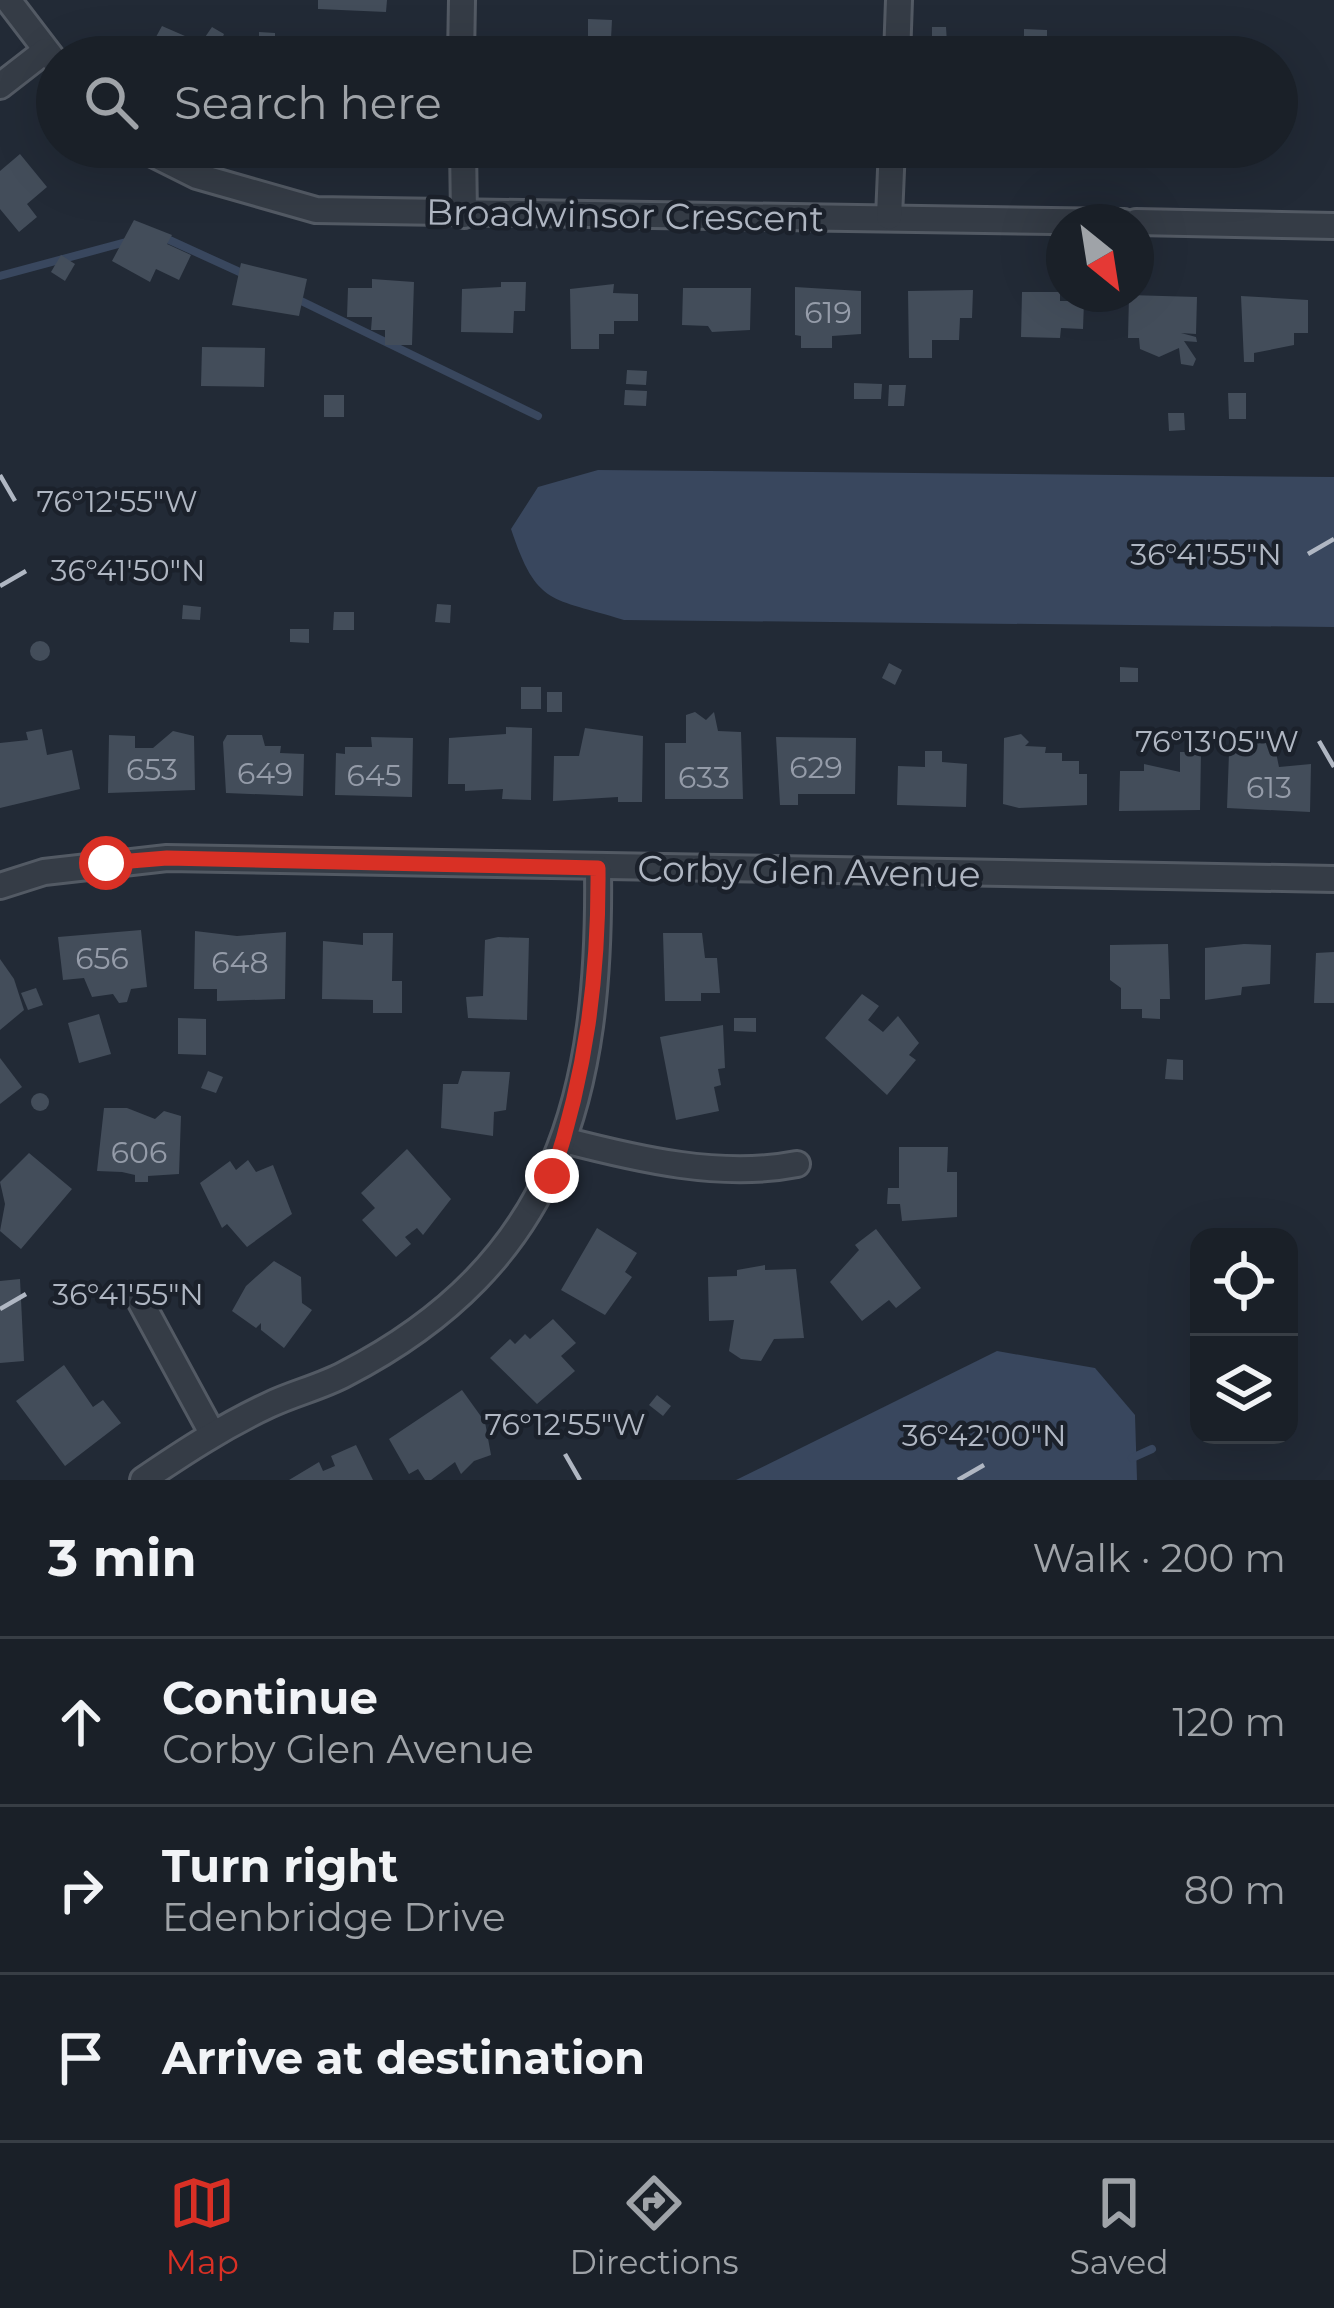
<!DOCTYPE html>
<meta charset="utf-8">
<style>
body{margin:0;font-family:Montserrat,sans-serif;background:#272d34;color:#f1f3f6}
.controls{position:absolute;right:36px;bottom:36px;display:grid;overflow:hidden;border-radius:24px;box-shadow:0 12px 48px #0002}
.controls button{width:108px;height:108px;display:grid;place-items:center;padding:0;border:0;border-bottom:3px solid #383e45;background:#1a2028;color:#f1f3f6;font:60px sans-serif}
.compass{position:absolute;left:1046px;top:204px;width:108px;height:108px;border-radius:50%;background:#1a2028;box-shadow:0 12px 48px #0002;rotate:150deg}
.stop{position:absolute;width:36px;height:36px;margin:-27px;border:9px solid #d93025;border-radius:50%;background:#fff}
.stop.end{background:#d93025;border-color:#fff;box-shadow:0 3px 12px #0008}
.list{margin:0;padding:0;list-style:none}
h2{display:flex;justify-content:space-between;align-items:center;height:156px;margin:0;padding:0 48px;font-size:51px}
h2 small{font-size:39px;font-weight:400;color:#9fa3a8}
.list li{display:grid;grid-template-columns:78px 1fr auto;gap:36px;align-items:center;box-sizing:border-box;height:168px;padding:0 48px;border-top:3px solid #383e45}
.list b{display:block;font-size:45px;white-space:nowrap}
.list p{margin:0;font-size:39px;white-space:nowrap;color:#9fa3a8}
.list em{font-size:39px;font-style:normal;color:#9fa3a8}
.icon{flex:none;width:66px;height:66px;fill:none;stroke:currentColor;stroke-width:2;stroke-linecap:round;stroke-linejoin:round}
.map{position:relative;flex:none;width:1334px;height:1480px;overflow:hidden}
.search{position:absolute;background:#1a2028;box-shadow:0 12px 48px #0002;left:36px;right:36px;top:36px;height:132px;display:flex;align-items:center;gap:30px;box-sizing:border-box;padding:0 42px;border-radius:66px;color:#9fa3a8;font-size:45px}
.sheet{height:660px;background:#1a2028}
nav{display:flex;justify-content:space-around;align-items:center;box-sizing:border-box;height:168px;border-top:3px solid #383e45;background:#1a2028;font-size:33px;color:#9fa3a8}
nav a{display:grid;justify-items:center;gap:6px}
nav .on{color:#d93025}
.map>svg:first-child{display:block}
</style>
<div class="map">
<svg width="1334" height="1480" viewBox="0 0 1334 1480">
<rect width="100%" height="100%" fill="#222a36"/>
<g fill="#39475e">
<path d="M598,470L1334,477V627L624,620C551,597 537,607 511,529L538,487Z"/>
<path d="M997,1351L1095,1368L1135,1415L1137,1480H736Z"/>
</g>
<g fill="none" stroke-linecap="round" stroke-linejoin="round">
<g stroke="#39475e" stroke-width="8">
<path d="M165,238L244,274"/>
<path d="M0,276L126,242"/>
<path d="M295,298L538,416"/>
<path d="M1132,1458L1152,1449"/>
</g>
</g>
<g fill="#434d5a">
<path d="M318,0H387L386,12L318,9Z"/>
<path d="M588,19L612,20L611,39H588Z"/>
<path d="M162,26L201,43L212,27L224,34L217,52L226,57H145Z"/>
<path d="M932,27H946L947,43L932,44Z"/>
<path d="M1024,29L1047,30V50H1024Z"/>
<path d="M259,32L275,33V49L259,48Z"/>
<rect x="1190" y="40" width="21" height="16"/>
<path d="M949,147H1010L1009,156L987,151V156H967L948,152Z"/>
<path d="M1080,147H1145V155L1082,158Z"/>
<path d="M1213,147H1256V158L1213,159Z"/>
<path d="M20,154L47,187L27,204L37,217L19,232L0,209V171Z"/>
<path d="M134,220L172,235L167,244L191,255L179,280L156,269L150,282L112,261Z"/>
<path d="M61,255L75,264L65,281L51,272Z"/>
<path d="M241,263L307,279L299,316L232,305Z"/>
<path d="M372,279L414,282L412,345H385V330H371L372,317H347L348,288H372Z"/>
<path d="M501,282H526L525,311H514L513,333L461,332L462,289L501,287Z"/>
<path d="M614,284L613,293L638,294V321H614V334H599V349H571L570,289Z"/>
<path d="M795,287L861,291V334L832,336V348H801V336L795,335Z"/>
<path d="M683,288H751L750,330L712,332L708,326L682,325Z"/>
<path d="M973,290L972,318H960L959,340H932V358H909L908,291Z"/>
<path d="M1022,292H1060V301H1084L1083,329L1061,328L1060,338L1021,337Z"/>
<path d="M1129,295L1197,297L1196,334L1181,333L1196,337L1197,342L1184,341L1196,359L1193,366L1181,364L1179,348L1159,357L1140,349L1139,338H1128Z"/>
<path d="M1241,296L1308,300V333H1294V345L1254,353V362H1244Z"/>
<path d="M202,347L265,348L264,387L201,386Z"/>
<path d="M627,370L647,371L646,385L626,384Z"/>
<path d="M854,383L882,384L881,399H854Z"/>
<path d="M889,385H906L904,406H888Z"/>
<path d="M625,390L647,391L646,406L624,405Z"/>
<path d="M1228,393H1246V419H1229Z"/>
<rect x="324" y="395" width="20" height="22"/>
<path d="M1168,413H1184L1185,430L1169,431Z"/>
<path d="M437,604L451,605L450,623L435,622Z"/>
<path d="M183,605L201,607L200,620L182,619Z"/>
<path d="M334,612H354V630H333Z"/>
<path d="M290,629H309V643L290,642Z"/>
<circle cx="40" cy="651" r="10"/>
<path d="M889,663L902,670L895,685L882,678Z"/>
<path d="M1120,667L1138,668V682H1120Z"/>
<rect x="521" y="687" width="20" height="22"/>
<rect x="547" y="692" width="15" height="20"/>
<path d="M695,712L706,720L714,712L718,731L741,732L743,799H665V743H686V715Z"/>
<path d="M506,727L532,728L531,800L502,799L503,789L465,791V784H448L449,738L506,734Z"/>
<path d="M585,728L643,736L642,802H618V797L553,801L554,756H579Z"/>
<path d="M42,729L47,755L72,750L80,789L0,808V743L28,740L26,732Z"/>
<path d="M173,731L194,736L195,790L108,793L109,735L135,736V748H153Z"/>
<path d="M1021,734L1029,742L1025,746L1046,747L1045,753H1062V761H1079V774H1087V805L1019,808L1003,804L1004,738Z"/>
<path d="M227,735H262L265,746H281L280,753L304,754L303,796L226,793L223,742Z"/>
<path d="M371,737L413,738L412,797L335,795L336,753L345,754V747H372Z"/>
<path d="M776,737L856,738L855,794H798V805H780Z"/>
<path d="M1255,743H1274L1279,767L1311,764L1310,812L1227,808L1229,753H1255Z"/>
<path d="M925,751H942V762L967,764L966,807L897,805L898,766L925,767Z"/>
<path d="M1180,752H1201L1200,810L1119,811L1120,771H1144V764L1180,772Z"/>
<path d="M141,930L147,987L131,989L127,1002L119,1003L113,994L92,997L84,978L63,980L58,937Z"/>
<path d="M195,931L237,936L286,932L285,999L217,1001V989H194Z"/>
<path d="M363,933H393L392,981H402V1013H373V1000L322,999L323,941L363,945Z"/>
<path d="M663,933H702L705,958H717L720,993H701V1001H665Z"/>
<path d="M498,937L529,938L527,1020L468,1018L466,997L483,996L485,940Z"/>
<path d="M1168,944L1170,999H1160V1019L1142,1018V1009H1121V988L1110,980V945Z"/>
<path d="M1244,944L1271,945L1270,984L1242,987L1241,995L1205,1000V948Z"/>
<path d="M1334,952V1003H1314L1316,953Z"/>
<path d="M0,959L14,979L24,1010L0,1030Z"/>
<path d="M36,988L43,1005L28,1010L21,993Z"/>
<path d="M862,994L879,1006L868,1020L883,1032L898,1016L919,1043L909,1055L916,1060L887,1095L825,1038Z"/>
<path d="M99,1014L111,1054L79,1063L68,1023Z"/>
<path d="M178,1018L206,1019V1055L178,1054Z"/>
<path d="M734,1018H756V1032L734,1031Z"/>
<path d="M723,1025L725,1068L718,1069L721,1085L714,1087L719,1111L676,1120L660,1037Z"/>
<path d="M0,1058L22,1087L0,1104Z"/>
<path d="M1167,1059L1183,1060V1080L1165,1079Z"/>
<path d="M208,1071L223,1077L216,1093L201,1088Z"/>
<path d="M462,1071L510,1072L506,1110L494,1112L493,1136L441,1128L443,1084H458Z"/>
<circle cx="40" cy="1102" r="9"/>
<path d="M104,1108H127L155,1119L164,1111L181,1116L179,1174L148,1176V1182H135V1175L122,1172L97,1171Z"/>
<path d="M899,1147H948L947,1172H957V1217L902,1221L900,1204H887L888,1188H899Z"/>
<path d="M407,1149L451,1199L423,1235L417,1228L405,1237L411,1244L396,1257L362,1220L375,1208L361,1193Z"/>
<path d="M29,1153L72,1189L21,1249L0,1231L5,1204L0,1182Z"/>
<path d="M248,1160L256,1172L273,1165L292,1214L247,1247L227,1224L222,1228L200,1183L230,1161L236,1170Z"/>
<path d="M597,1228L637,1253L625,1272L632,1277L605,1315L561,1290Z"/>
<path d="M876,1229L921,1288L896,1308L889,1300L862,1321L830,1282L859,1250L855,1245Z"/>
<path d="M274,1261L301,1277L302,1303L312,1310L284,1348L261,1330V1323L256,1328L232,1311L246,1286Z"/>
<path d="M765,1265V1270L796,1269L804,1338L774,1339L761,1361L741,1359L729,1351L734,1320L709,1321L708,1277L737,1276V1270Z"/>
<path d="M20,1279L24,1361L0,1363V1281Z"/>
<path d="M553,1319L576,1343L561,1356L575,1371L537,1404L490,1358L510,1339L515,1344L525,1334L530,1339Z"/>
<path d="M64,1365L93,1407L103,1400L121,1423L65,1466L16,1401Z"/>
<path d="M462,1390L485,1422L491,1455L474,1461L461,1474L455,1462L431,1480H425L418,1469L409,1474L389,1439Z"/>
<path d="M657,1395L671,1406L663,1416L649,1405Z"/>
<path d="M356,1445L373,1480H289L319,1462L323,1471L335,1466L331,1456Z"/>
</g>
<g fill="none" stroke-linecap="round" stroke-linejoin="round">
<defs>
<g id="minor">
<path d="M8,0L57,64"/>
<path d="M461,57L462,0"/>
<path d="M897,57L899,0"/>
<path d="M0,86L45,51"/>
<path d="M139,147L197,176L316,210L1124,222"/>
<path d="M463,147L464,215"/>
<path d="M889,217L892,147"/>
<path d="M1136,222L1334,226"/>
<path d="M0,886L44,872L167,858L1334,879"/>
<path d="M564,1140C637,1159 721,1179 797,1164"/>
<path d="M137,1295L212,1433"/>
<path d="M143,1480C184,1452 224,1426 269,1405C294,1393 321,1387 345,1374C560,1263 601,1093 598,868"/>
</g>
</defs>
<use href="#minor" stroke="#535a64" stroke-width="30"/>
<use href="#minor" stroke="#353c46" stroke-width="24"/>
</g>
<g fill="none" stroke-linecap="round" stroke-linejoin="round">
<path stroke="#d93025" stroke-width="15" d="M106,863L167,858L598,868C599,976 586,1073 552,1176"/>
</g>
<path fill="none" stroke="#b0b7c3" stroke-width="4.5" d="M0,475L15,501M1308,554L1334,539M0,586L26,571M1319,741L1334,767M0,1309L26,1294M565,1454L580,1480M958,1480L984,1465"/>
<g text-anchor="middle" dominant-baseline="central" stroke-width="9" stroke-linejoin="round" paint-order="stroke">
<g font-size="30" fill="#959ca9">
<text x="828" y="312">619</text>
<text x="816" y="767">629</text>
<text x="152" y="769">653</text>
<text x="265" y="773">649</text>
<text x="374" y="775">645</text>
<text x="704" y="777">633</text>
<text x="1269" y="787">613</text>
<text x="102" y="958">656</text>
<text x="240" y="962">648</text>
<text x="139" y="1152">606</text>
</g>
<g font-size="36" fill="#b0b7c3" stroke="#1b212b">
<text transform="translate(625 215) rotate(1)">Broadwinsor Crescent</text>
<text transform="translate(809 871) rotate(1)">Corby Glen Avenue</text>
</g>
</g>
<g font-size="30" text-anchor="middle" fill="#b0b7c3" stroke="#1b212b" stroke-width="9" stroke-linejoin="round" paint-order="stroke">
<text x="117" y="512">76°12'55"W</text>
<text x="1206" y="565">36°41'55"N</text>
<text x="128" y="581">36°41'50"N</text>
<text x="1217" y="752">76°13'05"W</text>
<text x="128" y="1305">36°41'55"N</text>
<text x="565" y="1435">76°12'55"W</text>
<text x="984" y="1446">36°42'00"N</text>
</g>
</svg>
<div class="controls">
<button><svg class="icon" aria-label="locate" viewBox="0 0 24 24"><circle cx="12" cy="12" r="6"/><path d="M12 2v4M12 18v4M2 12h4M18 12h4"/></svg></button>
<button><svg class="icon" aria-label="layers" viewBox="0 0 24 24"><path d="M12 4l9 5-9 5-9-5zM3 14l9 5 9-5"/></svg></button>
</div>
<svg class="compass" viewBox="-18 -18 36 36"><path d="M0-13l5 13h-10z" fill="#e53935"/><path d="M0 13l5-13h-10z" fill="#9fa3a8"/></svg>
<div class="stop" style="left:106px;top:863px"></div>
<div class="stop end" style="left:552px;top:1176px"></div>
<div class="search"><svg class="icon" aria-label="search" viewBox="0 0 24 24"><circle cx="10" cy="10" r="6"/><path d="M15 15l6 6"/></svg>Search here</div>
</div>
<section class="sheet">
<h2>3 min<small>Walk · 200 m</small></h2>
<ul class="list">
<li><svg class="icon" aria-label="ahead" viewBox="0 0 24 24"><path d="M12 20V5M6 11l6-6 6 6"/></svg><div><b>Continue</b><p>Corby Glen Avenue</p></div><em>120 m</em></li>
<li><svg class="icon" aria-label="right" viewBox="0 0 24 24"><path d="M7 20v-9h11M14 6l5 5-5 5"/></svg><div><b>Turn right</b><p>Edenbridge Drive</p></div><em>80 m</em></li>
<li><svg class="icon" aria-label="arrive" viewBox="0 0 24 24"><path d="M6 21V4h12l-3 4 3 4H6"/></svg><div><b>Arrive at destination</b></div></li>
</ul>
</section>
<nav>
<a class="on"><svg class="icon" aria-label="map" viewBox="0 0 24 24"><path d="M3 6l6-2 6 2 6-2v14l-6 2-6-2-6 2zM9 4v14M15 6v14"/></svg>Map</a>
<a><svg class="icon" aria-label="directions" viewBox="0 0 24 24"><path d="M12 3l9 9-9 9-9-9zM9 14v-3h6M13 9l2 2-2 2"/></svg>Directions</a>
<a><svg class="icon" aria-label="saved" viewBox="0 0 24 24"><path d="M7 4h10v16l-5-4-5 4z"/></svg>Saved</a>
</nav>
